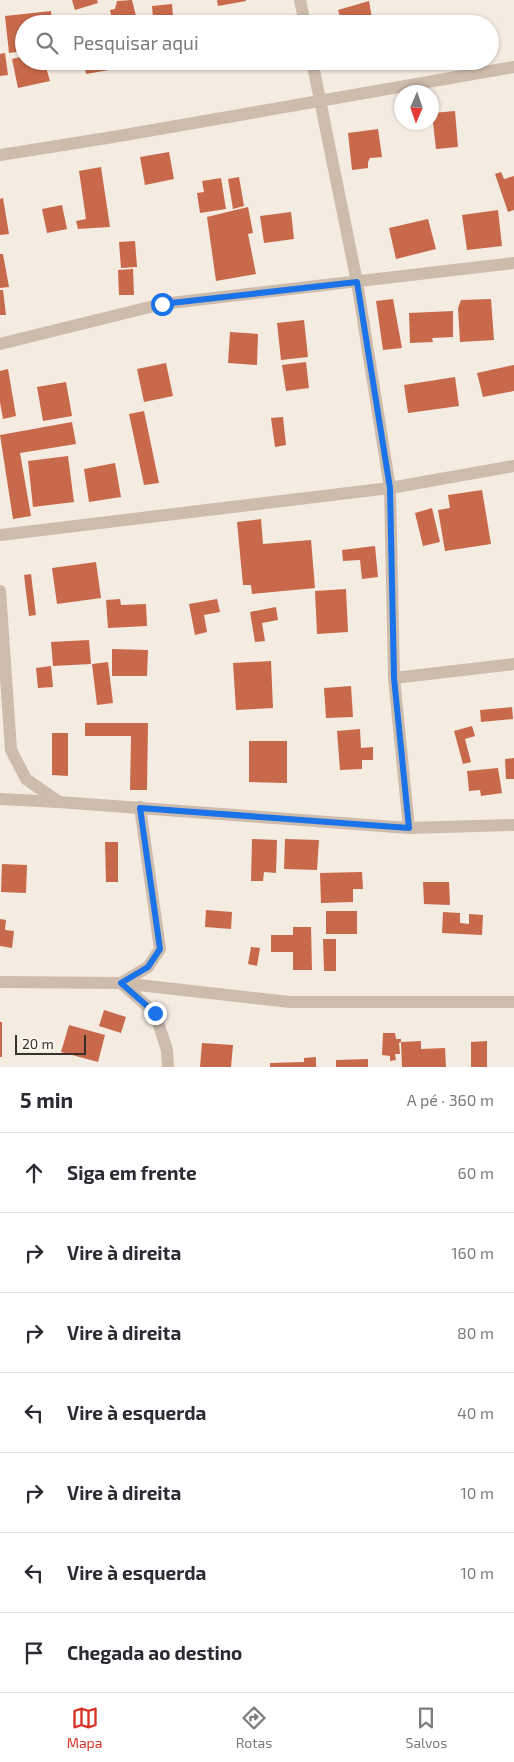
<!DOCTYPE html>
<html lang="pt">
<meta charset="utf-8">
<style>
body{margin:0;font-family:"Exo 2",sans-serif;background:#f2f2f3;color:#2b2b33}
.compass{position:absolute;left:394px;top:85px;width:45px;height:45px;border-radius:50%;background:#fff;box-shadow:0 1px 4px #0004;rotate:182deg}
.scale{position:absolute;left:15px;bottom:12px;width:71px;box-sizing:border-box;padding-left:5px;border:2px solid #3b302b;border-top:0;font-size:14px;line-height:18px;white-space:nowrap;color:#3b302b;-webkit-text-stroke:4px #fbf5ee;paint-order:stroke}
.stop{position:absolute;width:15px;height:15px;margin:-11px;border:4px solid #1a73e8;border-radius:50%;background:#fff}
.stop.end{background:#1a73e8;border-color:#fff;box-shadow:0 1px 5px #0008}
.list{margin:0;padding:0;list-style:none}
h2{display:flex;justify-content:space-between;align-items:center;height:65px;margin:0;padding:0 20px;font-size:21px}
h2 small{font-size:16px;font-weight:400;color:#7c7c81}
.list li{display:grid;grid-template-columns:32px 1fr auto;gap:15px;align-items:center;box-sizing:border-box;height:80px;padding:0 20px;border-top:1px solid #e1e1e2}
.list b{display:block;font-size:19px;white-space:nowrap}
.list em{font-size:16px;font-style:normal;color:#7c7c81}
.icon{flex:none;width:28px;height:28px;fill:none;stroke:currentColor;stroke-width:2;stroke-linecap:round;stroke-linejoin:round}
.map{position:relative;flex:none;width:514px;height:1067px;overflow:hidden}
.search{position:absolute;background:#fff;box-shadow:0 1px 4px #0004;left:15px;right:15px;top:15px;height:55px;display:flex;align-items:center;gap:12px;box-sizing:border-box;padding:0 18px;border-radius:28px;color:#7c7c81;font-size:19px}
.sheet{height:625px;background:#fff}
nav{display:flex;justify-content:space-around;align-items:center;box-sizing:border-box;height:70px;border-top:1px solid #e1e1e2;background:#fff;font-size:14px;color:#7c7c81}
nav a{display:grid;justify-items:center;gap:2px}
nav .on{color:#d93025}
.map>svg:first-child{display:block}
</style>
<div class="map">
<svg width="514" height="1067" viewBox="0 0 514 1067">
<rect width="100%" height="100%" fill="#f4ebe1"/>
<g fill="#c8694b">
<path d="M72,0H97L98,3L75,10Z"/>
<path d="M132,0L138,24H113L110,10L115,9L117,1Z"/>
<path d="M217,0H246V1L218,6Z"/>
<path d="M369,1L373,24H342L338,10Z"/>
<path d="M172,4L173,16L153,18L152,6Z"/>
<path d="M51,11L52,24H24V51L9,53L5,16Z"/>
<path d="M5,53L8,75L0,76V54Z"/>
<path d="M24,56V61H44L50,81L18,88L12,59Z"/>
<path d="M84,61H108L109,70L86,74Z"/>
<path d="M118,61H143V62L119,66Z"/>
<path d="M455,111L458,147L436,149L432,113Z"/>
<path d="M378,129L382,157L370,158L368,162V168L352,170L348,133Z"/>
<path d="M169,152L174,179L145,185L140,157Z"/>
<path d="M101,167L110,227L78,229L76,221L86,219L79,171Z"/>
<path d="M501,172L504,179L514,176V210L508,212L495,174Z"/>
<path d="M239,177L244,206L233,209L228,179Z"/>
<path d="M221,178L226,209L200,213L197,193L204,192L202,181Z"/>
<path d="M3,198L9,234L0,235V199Z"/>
<path d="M62,205L67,229L47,233L42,209Z"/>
<path d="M248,207L253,233L248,234L256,274L216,281L207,217Z"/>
<path d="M498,210L502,246L467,250L462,215Z"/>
<path d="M291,212L294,239L264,243L260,216Z"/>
<path d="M428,219L436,249L396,259L389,228Z"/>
<path d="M135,241L137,267L121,268L119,242Z"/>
<path d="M0,254H3L9,287L0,288Z"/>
<path d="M133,269L134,295H119L118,270Z"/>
<path d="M0,290H3L6,315H0Z"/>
<path d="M393,299L402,348L383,350L376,301Z"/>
<path d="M491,299L494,340L460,342L458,308L461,300Z"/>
<path d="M453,311V337L432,338L433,342L410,343L409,313Z"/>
<path d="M304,320L308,357L281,360L277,323Z"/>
<path d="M230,332L258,334L257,365L228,363Z"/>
<path d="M306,362L309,388L286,391L282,365Z"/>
<path d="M166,363L173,396L144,402L137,369Z"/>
<path d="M514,365V391L483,397L477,373Z"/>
<path d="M8,369L16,416L3,419L0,402V371Z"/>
<path d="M455,377L459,406L408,413L404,385Z"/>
<path d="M66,382L72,416L43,421L37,387Z"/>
<path d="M144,411L159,483L144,485L129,414Z"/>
<path d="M283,417L286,445L275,447L271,418Z"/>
<path d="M72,422L76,444L20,453L31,516L13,519L0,435Z"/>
<path d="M68,456L74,502L33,507L28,461Z"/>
<path d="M115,463L121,497L89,502L84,469Z"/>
<path d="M482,490L491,544L445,551L438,510L450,508L448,495Z"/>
<path d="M432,508L440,542L423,546L415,513Z"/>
<path d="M261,519L263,544L311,540L315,588L252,594L251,585H243L237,522Z"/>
<path d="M375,546L378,577L362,579L360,560L343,561L342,550Z"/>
<path d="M96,562L101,598L57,604L52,568Z"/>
<path d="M31,574L36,615L29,616L24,575Z"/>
<path d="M346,589L348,632L317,634L315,591Z"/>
<path d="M120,599L121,605L146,604L147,626L108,628L106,600Z"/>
<path d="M217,599L220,612L204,615L207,632L195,635L189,604Z"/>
<path d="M276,607L278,620L262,623L265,641L255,642L250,612Z"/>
<path d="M89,640L91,664L53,666L51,642Z"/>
<path d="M112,649L148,650L147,676H112Z"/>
<path d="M271,661L273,708L236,710L233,663Z"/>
<path d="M108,662L113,703L97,705L92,664Z"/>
<path d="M51,666L53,687L38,688L36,668Z"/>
<path d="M351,686L353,717L326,718L324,688Z"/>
<path d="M512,707L513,719L481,722L480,710Z"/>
<path d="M85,723H148L147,790H130L131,736H85Z"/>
<path d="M472,726L475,736L465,739L471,762L463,764L454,731Z"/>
<path d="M360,729L361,748L373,747V760H362V769L340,770L337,731Z"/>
<path d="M52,733H68V776L52,775Z"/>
<path d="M249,741H287V783L249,782Z"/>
<path d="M514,758V779H506L505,759Z"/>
<path d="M498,768L502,793L481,796L480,790L469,791L467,771Z"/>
<path d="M252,839L277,840L276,873L264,872L263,881H251Z"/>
<path d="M285,839L319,840L317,870L284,869Z"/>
<path d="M105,842H118V882H106Z"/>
<path d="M2,864L27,865L26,893L1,892Z"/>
<path d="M362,872L363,889H353V902L321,903L320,873Z"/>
<path d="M423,882H449L450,905L424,904Z"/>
<path d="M206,910L232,912L231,929L205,927Z"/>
<rect x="326" y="911" width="31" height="23"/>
<path d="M443,912L460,913V923L469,924V914L483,915L482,935L442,933Z"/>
<path d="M0,919L6,920L5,930L14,931L12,948L0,946Z"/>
<path d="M293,927H311L312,970H293V952H271V935H293Z"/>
<path d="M323,939H336V971H324Z"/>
<path d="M251,947L260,948L257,966L248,964Z"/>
<path d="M104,1010L126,1017L121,1033L99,1026Z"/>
<rect x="0" y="1022" width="2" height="35"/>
<path d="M69,1025L105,1035L98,1062L61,1052Z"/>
<path d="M383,1033H395L396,1039H401V1042L399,1043L400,1054H395L396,1060L390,1061V1056L382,1055Z"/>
<path d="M421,1041V1049L445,1048L446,1067H402L401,1042Z"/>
<path d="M487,1041V1067H471V1042Z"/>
<path d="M202,1043L233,1045L231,1067H200Z"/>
<path d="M316,1057V1067H270V1063L304,1062V1058Z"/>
<path d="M368,1059V1067H336V1060Z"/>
</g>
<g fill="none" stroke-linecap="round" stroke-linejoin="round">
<g stroke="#cdbbac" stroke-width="12">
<path d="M300,0L305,24"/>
<path d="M312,61L357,282L390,488L394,678L409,828"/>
<path d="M0,155L113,137L514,67"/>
<path d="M0,344L162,304L514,263"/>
<path d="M0,535L390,488L514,466"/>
<path d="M0,591L11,750L26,779L59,802L409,828L514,825"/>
<path d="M394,678L514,664"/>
<path d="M0,799L59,802"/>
<path d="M140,807L160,949L148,967L121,983L155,1013L167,1050L168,1067"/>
<path d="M0,982L121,983L290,1002H514"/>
</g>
</g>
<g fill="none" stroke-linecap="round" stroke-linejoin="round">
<path stroke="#1a73e8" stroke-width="6" d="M155,1013L121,983L148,967L160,949L140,808L409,828L394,678L390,488L357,282L162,304"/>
</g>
</svg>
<svg class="compass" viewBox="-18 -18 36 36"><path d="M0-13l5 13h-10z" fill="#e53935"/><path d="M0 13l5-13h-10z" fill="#7c7c81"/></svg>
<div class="scale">20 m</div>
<div class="stop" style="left:162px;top:304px"></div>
<div class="stop end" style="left:155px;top:1013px"></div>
<div class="search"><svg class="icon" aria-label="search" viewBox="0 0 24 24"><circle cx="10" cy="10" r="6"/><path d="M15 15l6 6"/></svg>Pesquisar aqui</div>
</div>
<section class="sheet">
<h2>5 min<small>A pé · 360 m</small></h2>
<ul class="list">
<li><svg class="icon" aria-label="ahead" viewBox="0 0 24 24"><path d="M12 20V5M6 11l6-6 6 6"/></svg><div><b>Siga em frente</b></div><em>60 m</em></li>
<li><svg class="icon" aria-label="right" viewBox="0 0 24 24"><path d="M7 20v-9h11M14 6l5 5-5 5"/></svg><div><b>Vire à direita</b></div><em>160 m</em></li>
<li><svg class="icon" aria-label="right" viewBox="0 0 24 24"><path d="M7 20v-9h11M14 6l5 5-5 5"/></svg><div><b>Vire à direita</b></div><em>80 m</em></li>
<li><svg class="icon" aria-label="left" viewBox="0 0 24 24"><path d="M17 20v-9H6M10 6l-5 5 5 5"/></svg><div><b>Vire à esquerda</b></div><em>40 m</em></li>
<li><svg class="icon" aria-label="right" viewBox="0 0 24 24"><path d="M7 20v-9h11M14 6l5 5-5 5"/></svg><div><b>Vire à direita</b></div><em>10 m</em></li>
<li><svg class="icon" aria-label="left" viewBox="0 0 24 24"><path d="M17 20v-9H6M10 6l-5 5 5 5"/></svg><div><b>Vire à esquerda</b></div><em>10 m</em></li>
<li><svg class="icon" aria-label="arrive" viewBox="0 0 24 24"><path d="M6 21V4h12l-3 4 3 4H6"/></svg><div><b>Chegada ao destino</b></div></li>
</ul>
</section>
<nav>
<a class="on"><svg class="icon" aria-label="map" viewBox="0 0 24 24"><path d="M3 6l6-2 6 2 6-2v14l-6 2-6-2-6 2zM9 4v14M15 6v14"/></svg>Mapa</a>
<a><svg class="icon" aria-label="directions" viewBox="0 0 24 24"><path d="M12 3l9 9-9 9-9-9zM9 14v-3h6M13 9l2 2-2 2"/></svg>Rotas</a>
<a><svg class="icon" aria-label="saved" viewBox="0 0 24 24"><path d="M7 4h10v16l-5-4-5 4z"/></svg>Salvos</a>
</nav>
